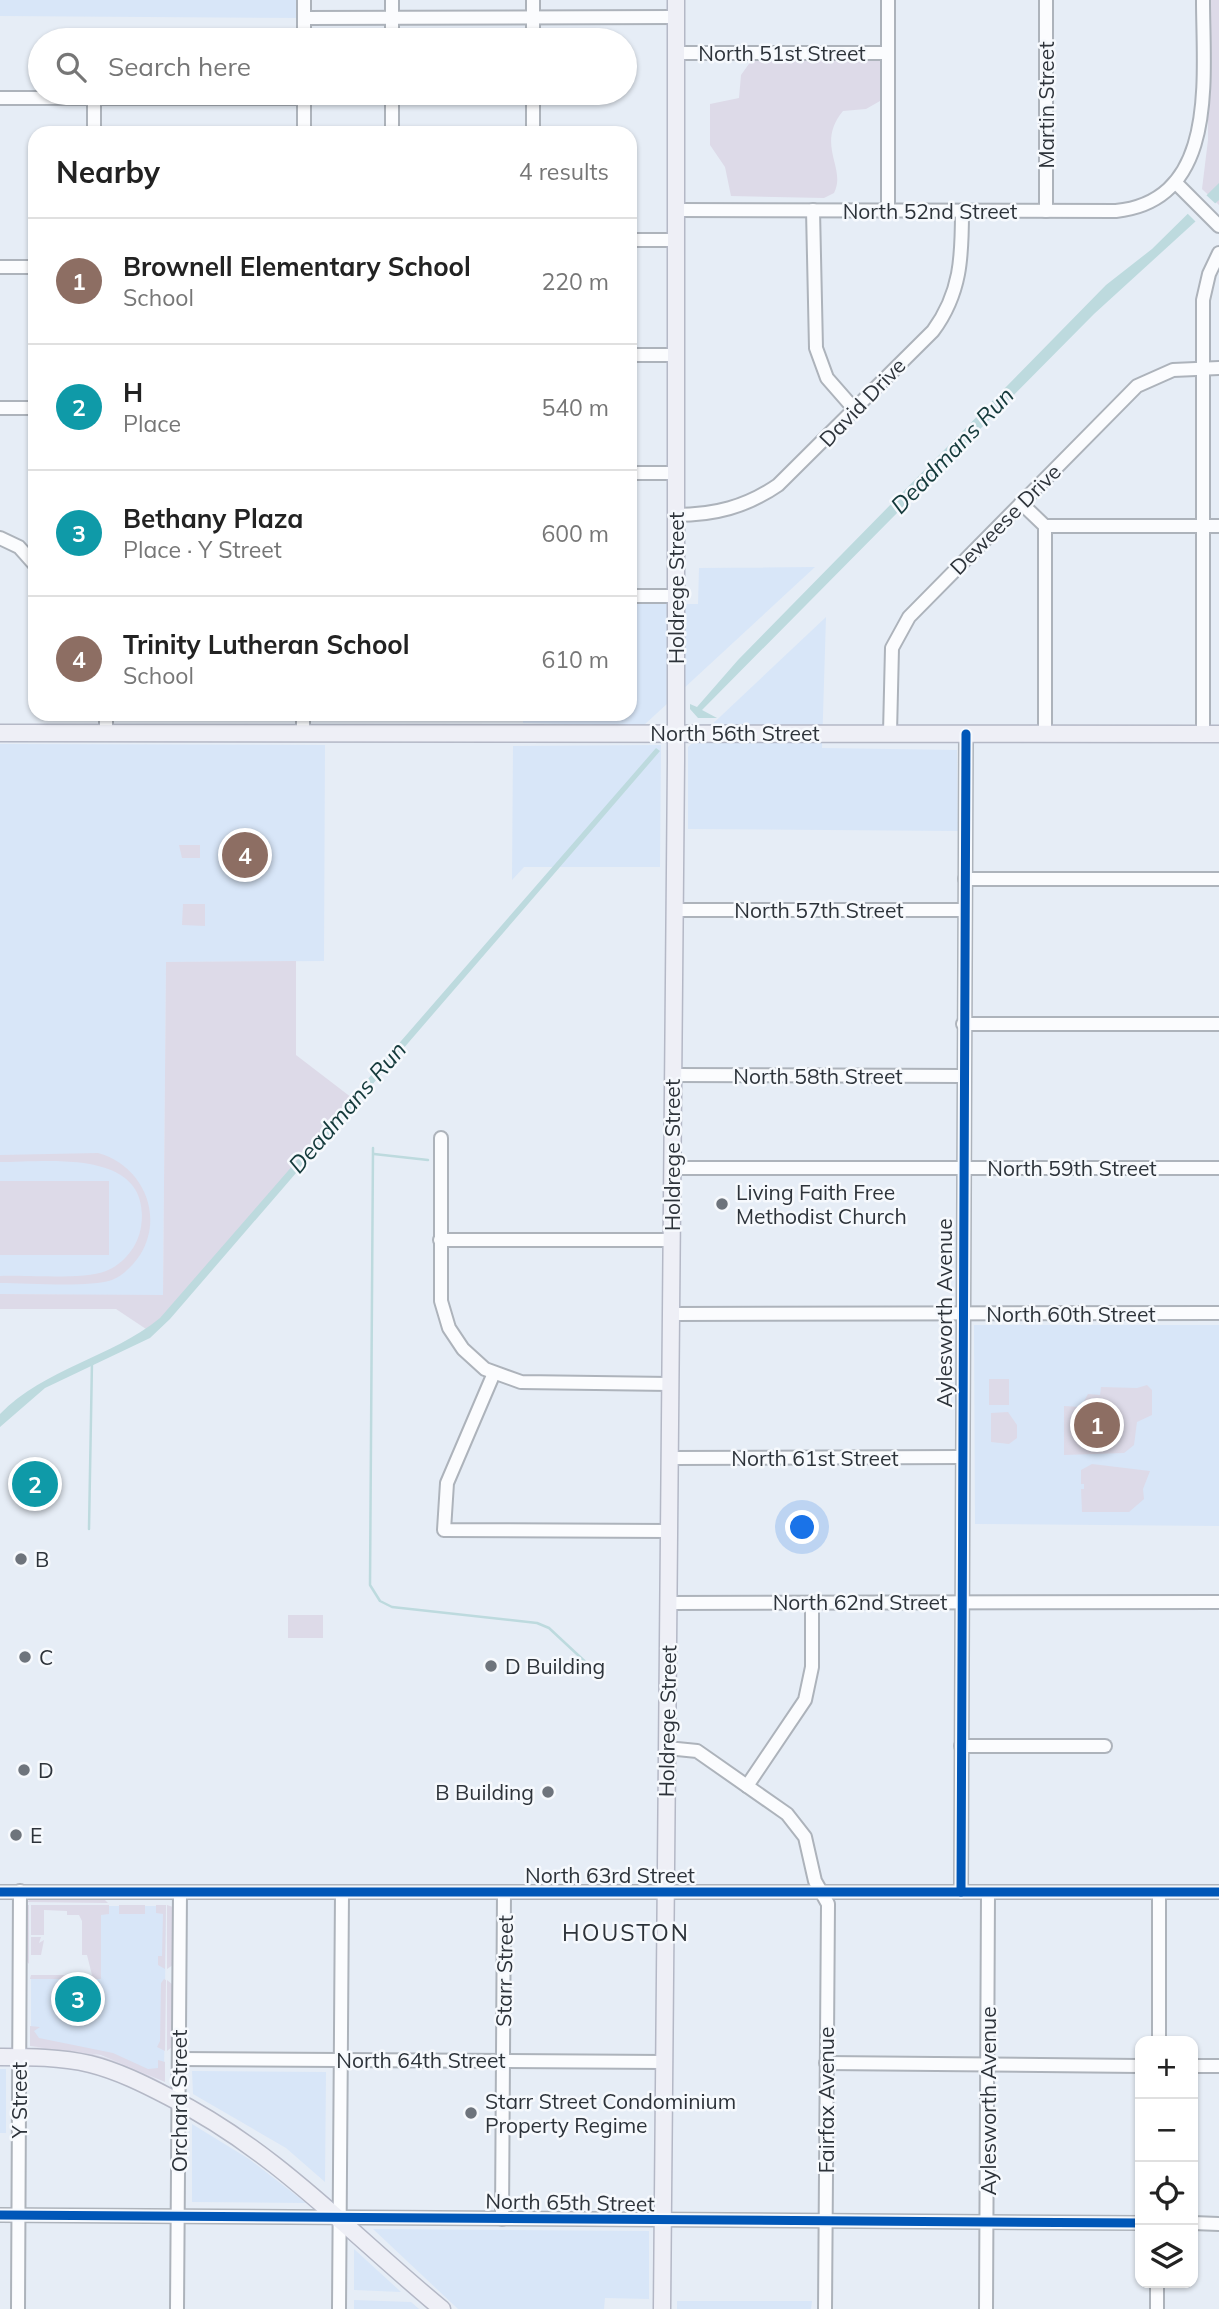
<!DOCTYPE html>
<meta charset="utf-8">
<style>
body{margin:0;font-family:Mulish,sans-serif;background:#f6f6f6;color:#222}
.controls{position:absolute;right:21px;bottom:21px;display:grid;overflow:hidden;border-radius:14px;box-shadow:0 2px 5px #0004}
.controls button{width:63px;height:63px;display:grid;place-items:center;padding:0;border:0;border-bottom:2px solid #e0e0e0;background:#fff;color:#222;font:35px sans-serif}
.you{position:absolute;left:803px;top:1528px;width:24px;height:24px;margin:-18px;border:5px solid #fff;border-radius:50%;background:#1a73e8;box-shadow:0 0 0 10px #1a73e833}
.badge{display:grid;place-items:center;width:46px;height:46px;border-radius:50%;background:#6e747c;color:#fff;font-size:23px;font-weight:700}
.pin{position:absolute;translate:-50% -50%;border:4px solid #fff;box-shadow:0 2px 7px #0006}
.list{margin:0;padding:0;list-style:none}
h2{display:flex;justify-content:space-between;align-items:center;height:91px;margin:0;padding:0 28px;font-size:30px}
h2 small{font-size:23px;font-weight:400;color:#767676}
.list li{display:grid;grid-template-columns:46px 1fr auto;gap:21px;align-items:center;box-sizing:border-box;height:126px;padding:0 28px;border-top:2px solid #e0e0e0}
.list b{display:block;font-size:26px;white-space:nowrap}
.list p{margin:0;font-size:23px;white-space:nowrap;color:#767676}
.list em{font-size:23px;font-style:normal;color:#767676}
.icon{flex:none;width:38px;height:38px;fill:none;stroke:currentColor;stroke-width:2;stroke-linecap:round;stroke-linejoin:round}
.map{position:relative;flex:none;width:1219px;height:2309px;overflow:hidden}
.search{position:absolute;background:#fff;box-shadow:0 2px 5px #0004;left:28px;top:28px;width:609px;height:77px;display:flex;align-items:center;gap:18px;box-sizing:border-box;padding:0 24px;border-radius:38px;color:#767676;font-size:26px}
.panel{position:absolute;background:#fff;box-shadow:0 2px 5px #0004;left:28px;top:126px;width:609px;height:595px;border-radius:21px}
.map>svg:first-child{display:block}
</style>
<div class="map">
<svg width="1219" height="2309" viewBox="0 0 1219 2309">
<rect width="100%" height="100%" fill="#e6edf6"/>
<g fill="#d8e6f8">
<path d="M0,0H304V18L0,16Z"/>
<path d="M815,567L643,726L523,723V714H630V604H698L699,568Z"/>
<path d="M826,617L822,748L957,750L958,831L688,829V747Z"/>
<path d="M0,744L325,745L324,961L166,962L163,1296L0,1294Z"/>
<path d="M661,745L660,867H524L512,880L513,746Z"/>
<path d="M974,1325H1219V1526L975,1524Z"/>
<path d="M99,1906H166L164,2079L85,2049L31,2044V1975H99Z"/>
<rect x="0" y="2069" width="6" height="64"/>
<path d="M192,2071L326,2072L325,2182L286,2148L193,2094Z"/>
<path d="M192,2124L249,2159L306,2203L192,2202Z"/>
<path d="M373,2229L649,2231V2299L605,2298L604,2309H458Z"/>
<path d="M354,2249L401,2292L354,2290Z"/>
<path d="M354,2300L411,2302L419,2309H354Z"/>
<path d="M677,2301H812L811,2309H677Z"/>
</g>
<g fill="#dddae8">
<path d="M1208,0H1219V205L1202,189L1208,140Z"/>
<path d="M874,60L880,61V101L866,109L843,111C815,145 847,168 834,193L824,198L731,196L725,167L710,145V104L739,98L741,75L751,61Z"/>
<path d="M179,845H200V858H182Z"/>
<path d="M183,904H205V926L182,925Z"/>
<path d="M296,961V1055L356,1101L152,1333L116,1309H0V1294L163,1295L166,962Z"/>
<path d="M98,1153C142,1165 165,1215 140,1255C133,1265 124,1275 112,1280C88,1288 28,1283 0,1283V1276C26,1275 84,1280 106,1271C124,1264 138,1246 141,1227C153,1147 47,1162 0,1162V1155Z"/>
<rect x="0" y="1181" width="109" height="74"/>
<rect x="989" y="1379" width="20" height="26"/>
<path d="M1147,1385L1152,1390V1415L1137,1422L1134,1445L1124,1453L1064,1455V1406L1081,1407L1088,1394L1100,1395L1101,1387L1137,1388Z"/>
<path d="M1008,1412L1017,1425V1438L1009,1444L991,1442V1413Z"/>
<path d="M1092,1464L1150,1471L1143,1489L1144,1499L1129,1512H1082L1081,1489H1084V1484H1081V1470Z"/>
<rect x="288" y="1615" width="35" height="23"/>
<path d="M32,1898H103L108,1903L27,1902Z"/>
<path d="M26,1905H29V1964L25,1959Z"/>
<path d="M31,1905H109V1914L101,1915V1979H30L31,1975H92L87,1955H82V1921L79,1915H67V1911L44,1910V1935H31Z"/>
<rect x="119" y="1905" width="26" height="9"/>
<path d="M156,1905H166L165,1969L158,1965V1956H162L163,1914L156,1913Z"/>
<path d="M167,1905L173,1907V1965L167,1969Z"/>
<path d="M31,1937H41L39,1943L44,1940L41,1955H31Z"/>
<path d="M164,1979L166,1980L165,2051L157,2047L160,2041L161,1983Z"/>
<path d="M167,1980L173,1985V2046L167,2051Z"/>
<path d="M30,2026L40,2027L34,2031L39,2038L113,2053L148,2069L158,2068V2060L165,2062V2082L101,2055L30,2046Z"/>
<path d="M30,2048C74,2043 131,2063 168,2086Z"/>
</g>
<g fill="#bddade">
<path d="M1219,183V200L1094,314L702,710L717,718H698L690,709V704L697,707L738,660L1106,285L1152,249Z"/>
<path d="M656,748L660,751L170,1319L150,1338L45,1388L0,1427V1414C45,1368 111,1358 160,1318Z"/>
</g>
<path fill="#e6edf6" d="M1204,193L1218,206L1199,225L1186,212Z"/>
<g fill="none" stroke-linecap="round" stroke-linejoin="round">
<g stroke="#bddade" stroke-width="2.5">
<path d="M373,1148L370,1585L380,1601L392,1607L537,1623L549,1628L593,1669"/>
<path d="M374,1154L428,1160"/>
<path d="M89,1529L92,1361"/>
</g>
<defs>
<g id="minor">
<path d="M304,0V40"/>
<path d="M392,0V40"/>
<path d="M533,0V40"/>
<path d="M1046,0V211"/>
<path d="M304,18L676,17"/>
<path d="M676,53H888"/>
<path d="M533,93V133"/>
<path d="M0,98H304"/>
<path d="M94,133V98"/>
<path d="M304,133V93"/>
<path d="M392,133V93"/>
<path d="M1177,184L1219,226"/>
<path d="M676,210L1116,211C1219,200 1203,78 1203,0"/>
<path d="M813,210L816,348L827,378L855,410"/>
<path d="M888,210V0"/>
<path d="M630,240H676"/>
<path d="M0,267H35"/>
<path d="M630,355H675"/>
<path d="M0,408H35"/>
<path d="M630,473H676"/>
<path d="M1021,503L1045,526H1219"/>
<path d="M676,515C714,515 746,507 778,485L933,331C961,293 962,257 962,211"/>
<path d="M1045,526V734"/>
<path d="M0,538L19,547L35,565"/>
<path d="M630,596H675"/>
<path d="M303,714V733"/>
<path d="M106,733V714"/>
<path d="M890,733L892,648L909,617L1137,386L1173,370L1219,368"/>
<path d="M1203,734V300L1209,274L1219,253"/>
<path d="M965,879H1219"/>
<path d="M674,910H965"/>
<path d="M963,1024H1219"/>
<path d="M673,1075L963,1076"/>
<path d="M441,1138V1301L449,1328L463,1349L485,1369L521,1382L670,1384"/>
<path d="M672,1168H1219"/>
<path d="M440,1240H671"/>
<path d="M671,1314L1219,1313"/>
<path d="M494,1373L447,1483L444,1530L669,1531"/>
<path d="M670,1458L961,1457"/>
<path d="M668,1603L1219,1602"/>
<path d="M961,1746H1105"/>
<path d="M667,1748L697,1751L787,1814L805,1837L815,1881L828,1904L825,2309"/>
<path d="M747,1786L805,1700L812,1667V1602"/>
<path d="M0,1892H1219"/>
<path d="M961,1892L966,734"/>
<path d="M1159,2041V1892"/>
<path d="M179,2059L664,2062"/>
<path d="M826,2063L1140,2066"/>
<path d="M1193,2066H1219"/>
<path d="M0,2215L1140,2223"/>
<path d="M502,2219L504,1892"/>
<path d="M1193,2223L1219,2224"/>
<path d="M18,2309L20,1891"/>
<path d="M177,2309L180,1892"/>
<path d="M339,2309L342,1892"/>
<path d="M986,2309L988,1892"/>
<path d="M1157,2309V2283"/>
</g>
<g id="major">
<path d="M0,733L1219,734"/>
<path d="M0,2057C30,2057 60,2057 90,2064C118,2071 144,2084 169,2097C275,2150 352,2235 442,2309"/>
<path d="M662,2309L676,761V0"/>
</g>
</defs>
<use href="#minor" stroke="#adb3bb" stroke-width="16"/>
<use href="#major" stroke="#b4b8c6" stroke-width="19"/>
<use href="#minor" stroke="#fbfcfe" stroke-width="12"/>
<use href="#major" stroke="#eeeff6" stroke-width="16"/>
<defs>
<g id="cycleway">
<path d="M0,1892H1219"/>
<path d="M961,1892L966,734"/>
<path d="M0,2215L1140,2223"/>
</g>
</defs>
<use href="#cycleway" stroke="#f6f9fd" stroke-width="13"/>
<use href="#cycleway" stroke="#0057b8" stroke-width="9"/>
</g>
<g fill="#6e747c" stroke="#f6f9fd" stroke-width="2.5">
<circle cx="722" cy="1204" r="7"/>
<circle cx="21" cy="1559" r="7"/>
<circle cx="25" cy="1657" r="7"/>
<circle cx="491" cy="1666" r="7"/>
<circle cx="24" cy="1770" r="7"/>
<circle cx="548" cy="1792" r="7"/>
<circle cx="16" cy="1835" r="7"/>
<circle cx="471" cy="2113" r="7"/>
</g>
<g text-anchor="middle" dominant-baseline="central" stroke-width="5" stroke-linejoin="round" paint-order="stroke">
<g font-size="21" fill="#2d333a" stroke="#f6f9fd">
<text x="782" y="53">North 51st Street</text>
<text transform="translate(1046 105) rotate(-90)">Martin Street</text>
<text x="930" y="211">North 52nd Street</text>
<text transform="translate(862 402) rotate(-46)">David Drive</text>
<text transform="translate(1005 519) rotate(-45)">Deweese Drive</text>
<text transform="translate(676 588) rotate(-90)">Holdrege Street</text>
<text x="735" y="733">North 56th Street</text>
<text x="819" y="910">North 57th Street</text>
<text x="818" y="1076">North 58th Street</text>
<text transform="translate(672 1155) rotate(-90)">Holdrege Street</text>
<text x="1072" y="1168">North 59th Street</text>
<text transform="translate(944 1313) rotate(-90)">Aylesworth Avenue</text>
<text x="1071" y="1314">North 60th Street</text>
<text x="815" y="1458">North 61st Street</text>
<text x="860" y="1602">North 62nd Street</text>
<text transform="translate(667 1721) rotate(-89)">Holdrege Street</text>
<text x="610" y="1875">North 63rd Street</text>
<text transform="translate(504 1971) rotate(-89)">Starr Street</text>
<text x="421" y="2060">North 64th Street</text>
<text transform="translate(19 2100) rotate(-90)">Y Street</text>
<text transform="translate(826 2100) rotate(-90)">Fairfax Avenue</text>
<text transform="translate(179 2101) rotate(-90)">Orchard Street</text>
<text transform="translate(988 2101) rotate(-90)">Aylesworth Avenue</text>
<text transform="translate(570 2202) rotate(1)">North 65th Street</text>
</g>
<g font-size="21" fill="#2d333a" stroke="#f6f9fd" text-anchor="start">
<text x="736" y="1192">Living Faith Free<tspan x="736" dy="24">Methodist Church</tspan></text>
<text x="35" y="1559">B</text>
<text x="39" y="1657">C</text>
<text x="505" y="1666">D Building</text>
<text x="38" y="1770">D</text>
<text x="534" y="1792" text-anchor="end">B Building</text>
<text x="30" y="1835">E</text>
<text x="485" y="2101">Starr Street Condominium<tspan x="485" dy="24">Property Regime</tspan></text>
</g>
<g font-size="23" font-style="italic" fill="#143a3b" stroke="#f6f9fd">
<text transform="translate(952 450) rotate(-46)">Deadmans Run</text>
<text transform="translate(347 1107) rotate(-49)">Deadmans Run</text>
</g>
<g font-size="23" letter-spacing="2" fill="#2d333a" stroke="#f6f9fd">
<text x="626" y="1932">HOUSTON</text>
</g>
</g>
</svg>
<div class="controls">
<button>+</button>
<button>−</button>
<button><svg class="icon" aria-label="locate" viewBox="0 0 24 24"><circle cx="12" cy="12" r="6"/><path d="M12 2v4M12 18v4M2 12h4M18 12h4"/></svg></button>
<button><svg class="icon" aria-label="layers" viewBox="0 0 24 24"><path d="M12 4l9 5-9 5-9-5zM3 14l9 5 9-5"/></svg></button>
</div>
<div class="you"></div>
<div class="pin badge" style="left:1097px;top:1425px;background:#8d6e63">1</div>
<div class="pin badge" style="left:35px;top:1484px;background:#0f9aa8">2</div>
<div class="pin badge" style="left:78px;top:1999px;background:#0f9aa8">3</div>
<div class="pin badge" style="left:245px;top:855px;background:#8d6e63">4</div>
<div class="search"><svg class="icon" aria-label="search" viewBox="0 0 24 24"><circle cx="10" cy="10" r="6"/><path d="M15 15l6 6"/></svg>Search here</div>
<section class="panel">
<h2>Nearby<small>4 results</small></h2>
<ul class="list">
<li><span class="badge" style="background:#8d6e63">1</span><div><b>Brownell Elementary School</b><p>School</p></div><em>220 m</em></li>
<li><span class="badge" style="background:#0f9aa8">2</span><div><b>H</b><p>Place</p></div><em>540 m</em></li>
<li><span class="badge" style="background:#0f9aa8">3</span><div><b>Bethany Plaza</b><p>Place · Y Street</p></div><em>600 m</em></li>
<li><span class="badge" style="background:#8d6e63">4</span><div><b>Trinity Lutheran School</b><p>School</p></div><em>610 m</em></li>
</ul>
</section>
</div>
